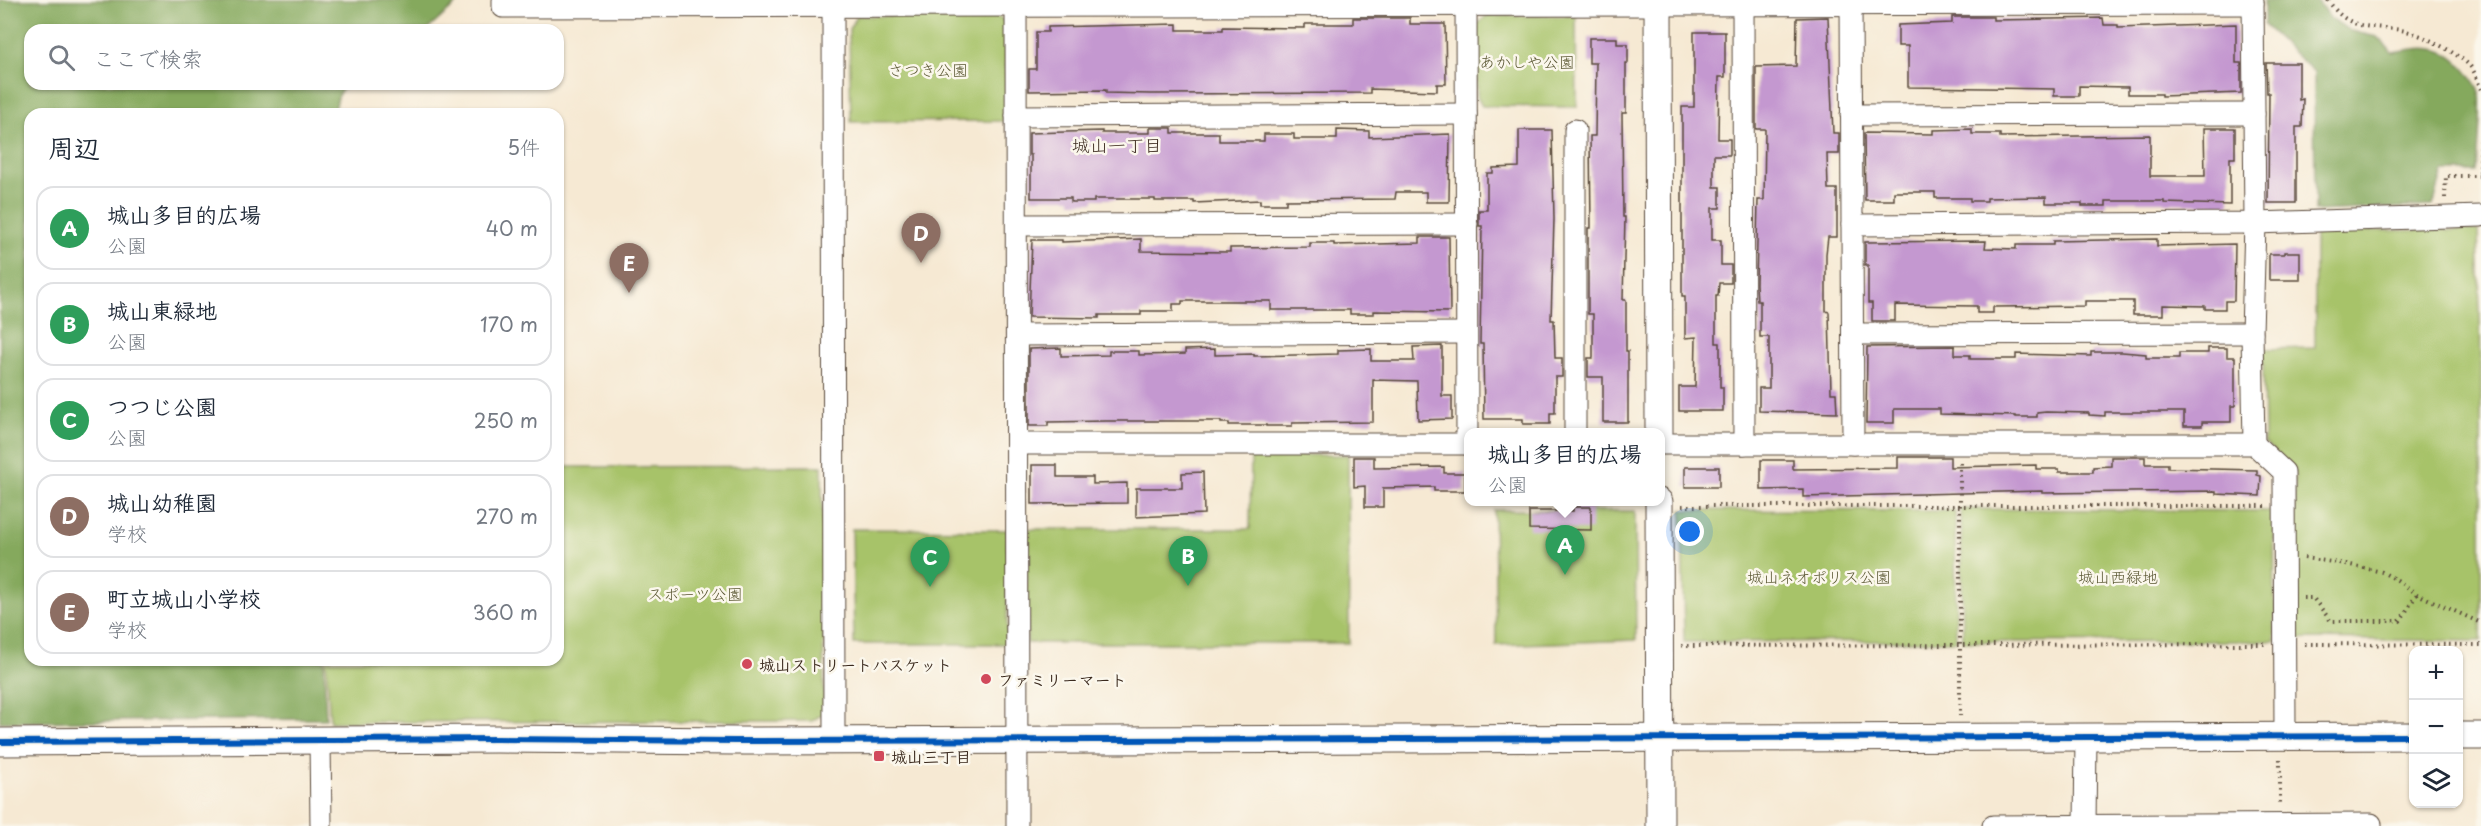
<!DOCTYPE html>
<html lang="ja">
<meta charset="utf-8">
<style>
body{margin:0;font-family:"Playpen Sans","Klee One",sans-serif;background:#f6f6f7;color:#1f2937}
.controls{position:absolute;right:18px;bottom:18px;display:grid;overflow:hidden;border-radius:12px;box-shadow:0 2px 4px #0004}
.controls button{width:54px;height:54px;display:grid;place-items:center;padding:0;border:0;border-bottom:2px solid #e0e1e3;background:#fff;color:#1f2937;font:30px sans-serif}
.you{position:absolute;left:1690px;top:532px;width:21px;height:21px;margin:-15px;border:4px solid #fff;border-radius:50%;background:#1a73e8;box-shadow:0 0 0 9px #1a73e833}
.badge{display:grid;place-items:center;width:39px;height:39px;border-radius:50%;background:#ea580c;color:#fff;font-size:20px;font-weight:700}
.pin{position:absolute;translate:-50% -50px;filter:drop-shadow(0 2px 3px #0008)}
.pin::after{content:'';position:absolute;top:32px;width:21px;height:18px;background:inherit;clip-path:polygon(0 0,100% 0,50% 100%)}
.popup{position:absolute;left:1464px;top:428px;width:201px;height:78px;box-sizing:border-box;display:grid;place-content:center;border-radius:12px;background:#fff;filter:drop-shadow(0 2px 4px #0005);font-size:20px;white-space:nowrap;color:#747a83}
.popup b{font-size:22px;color:#1f2937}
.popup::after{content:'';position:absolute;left:50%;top:100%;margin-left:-12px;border:12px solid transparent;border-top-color:#fff}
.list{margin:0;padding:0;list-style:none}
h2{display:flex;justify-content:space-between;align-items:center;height:78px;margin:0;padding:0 24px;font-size:26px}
h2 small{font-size:20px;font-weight:400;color:#747a83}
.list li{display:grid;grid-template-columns:39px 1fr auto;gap:18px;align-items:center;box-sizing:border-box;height:84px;margin:0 12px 12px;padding:0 12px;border:2px solid #e0e1e3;border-radius:18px}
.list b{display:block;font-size:22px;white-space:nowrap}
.list p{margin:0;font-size:20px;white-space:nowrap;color:#747a83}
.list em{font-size:20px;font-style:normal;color:#747a83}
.icon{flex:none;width:33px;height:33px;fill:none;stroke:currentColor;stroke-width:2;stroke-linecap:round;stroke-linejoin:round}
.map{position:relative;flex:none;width:2481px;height:826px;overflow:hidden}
.search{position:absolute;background:#fff;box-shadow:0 2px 4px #0004;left:24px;top:24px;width:540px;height:66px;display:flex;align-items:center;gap:15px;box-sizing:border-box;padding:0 21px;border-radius:18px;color:#747a83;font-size:22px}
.panel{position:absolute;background:#fff;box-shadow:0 2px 4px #0004;left:24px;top:108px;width:540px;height:558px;border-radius:18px}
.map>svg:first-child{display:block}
</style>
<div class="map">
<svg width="2481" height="826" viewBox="0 0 2481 826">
<rect width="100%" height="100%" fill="#fbf7ec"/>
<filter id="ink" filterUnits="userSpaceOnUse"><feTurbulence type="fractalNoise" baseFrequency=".0167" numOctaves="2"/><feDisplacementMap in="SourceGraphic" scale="12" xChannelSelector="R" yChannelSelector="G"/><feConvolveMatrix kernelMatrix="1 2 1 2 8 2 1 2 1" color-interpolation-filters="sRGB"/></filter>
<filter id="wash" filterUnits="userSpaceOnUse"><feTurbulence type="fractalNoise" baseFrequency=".008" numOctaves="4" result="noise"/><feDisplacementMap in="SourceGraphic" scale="24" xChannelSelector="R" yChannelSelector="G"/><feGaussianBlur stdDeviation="1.35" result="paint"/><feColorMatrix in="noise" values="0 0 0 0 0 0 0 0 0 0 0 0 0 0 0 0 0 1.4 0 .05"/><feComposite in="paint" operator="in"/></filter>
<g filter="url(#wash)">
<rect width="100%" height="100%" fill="#f6e9d3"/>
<g fill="#a7c369" stroke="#717644" stroke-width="1.5">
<path d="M857,16H997L1005,21L1007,121L851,122L849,29Z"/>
<path d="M1486,16H1576L1577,107L1482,106L1477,97V25Z"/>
<path d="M2478,230L2481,368V641L2297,639L2295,469L2264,442L2263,349L2315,348V231Z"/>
<path d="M1251,455H1348L1349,643H1027L1026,529H1250Z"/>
<path d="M822,466L824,713L812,721L330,722L326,660H558V467Z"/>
<path d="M1961,509L2274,511L2275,641L1963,642Z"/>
<path d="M1494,510L1635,511L1636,640L1496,645Z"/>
<path d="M1682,510L1955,511L1956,641L1684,642Z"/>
<path d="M852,529L1007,530V644H854Z"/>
</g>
<g fill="#85a95d" stroke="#606a3e" stroke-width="1.5">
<path d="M0,0H461L427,30H30V84H348L339,93L334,114H30V660H324L326,719L0,722Z"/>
<path d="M2264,0H2317L2330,18L2347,30L2377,37L2392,52C2407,50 2423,46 2438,50C2455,54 2477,80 2480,97C2481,118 2478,150 2477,172H2443L2433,206L2315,211L2314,72L2264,25Z"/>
</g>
<g id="blocks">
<g fill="#c498d0">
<path d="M1828,17L1833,133H1839V154H1827L1828,189H1837V237H1828L1826,254V311L1829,312L1831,393H1836L1837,413L1759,411V388H1769V337H1760V301H1757L1756,284L1758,200H1764L1765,129H1756V67L1796,66L1797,18Z"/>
<path d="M1952,17H1993V20L2103,18L2104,25H2118V28L2236,24V63H2241V93L2162,96V94H2128V87L2079,86V96H2054V89L1908,87V46H1898V25L1952,23Z"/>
<path d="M1353,18H1410V24H1445L1446,84H1437V91L1370,89V93L1151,94L1106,93V90L1029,91V69H1036V32H1048V27L1177,24V30H1223V27L1305,28V24H1353Z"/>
<path d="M1694,32H1725V77H1719L1718,139H1730V155H1714V187H1720V208H1712V240H1721V265H1731V283H1719L1718,296H1716V343H1720V387H1723V411H1679V387H1695L1696,337L1685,338V296H1682V107H1694Z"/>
<path d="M1589,38H1617V44H1628V63H1626V113H1622L1623,217H1625L1623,300H1626V351H1628V422H1603V377H1588V358H1593V314H1588V228H1591L1590,136H1595L1596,63H1589Z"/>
<path d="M2266,63H2299V100L2303,99L2302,127H2296V203H2268L2269,93H2267Z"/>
<path d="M1150,128H1172V133H1219V141H1264V134H1294V139H1337V130L1369,131V137L1450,134L1449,202H1426V192H1396L1395,199L1286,200V204H1260V200L1194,203V201H1155V199H1094V202H1071V198H1031V155H1029V133L1102,131V133H1150Z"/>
<path d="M2204,128H2235V158H2230V205L2164,203V201H2106V206H2082V203H2046V197L1987,198V201H1970V198H1935V192H1894V200H1865L1864,133L1933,134V130L1972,129V134H2000V137L2150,135V176H2205Z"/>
<path d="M1519,130H1552L1554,219L1551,320H1554L1555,358H1562V377H1555V413H1550V424H1523V419H1484L1483,344H1480L1482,226H1479V210H1487V173H1493V168L1519,167Z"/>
<path d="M1420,237H1449L1450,312L1374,311V314H1350V310H1271V301H1182V304H1173V311H1141V315H1099V318L1029,317L1032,240H1062V242L1141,239V251L1230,252V248L1310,247V243H1334V245L1420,243Z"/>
<path d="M2157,239V246L2235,244L2234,301H2225V309H2205V306L2163,305V315H2133V301H2085V306L1993,307V313H1977V306L1895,305V321H1872V303H1868V265H1865V242L1986,241L1985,248L2016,249V245H2053V241Z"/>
<path d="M2284,252H2300V280H2269V254H2284Z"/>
<path d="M1442,346V396H1452V419L1418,420L1417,381L1373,380V422L1292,423V426H1266V425H1229V423H1221V421H1106L1048,422V426H1029V349L1061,348V356L1109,355V351H1139V355L1185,354V350L1215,349V355L1254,354V356L1338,354V350L1371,349V361H1414L1413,347Z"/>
<path d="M1955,346V355H1970V359H2016V354L2091,356V352H2122L2146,354V358H2179V353H2208V348H2227V357H2235V406H2231V422H2202V426H2184V412H2105V416L2089,415V413L2046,412L2037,413V417H2016V416L1940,414V409H1894V423H1866L1867,347Z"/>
<path d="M1354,457H1374V468L1444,467V473H1465V491H1434V487L1383,488V507H1365V486L1354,487Z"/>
<path d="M1898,457H1950V467L2036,465V469H2059V472H2093V467L2111,466V457H2145V464H2168V468L2257,470V475L2261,476L2260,496L2216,494V491L2042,493V491L1803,497V489L1761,490V460H1793V469L1898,468Z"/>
<path d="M1032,465H1057V477H1093V484L1127,483V503L1032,504Z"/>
<rect x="1685" y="467" width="34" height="20"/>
<path d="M1203,472L1204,514L1136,517V488H1182V473Z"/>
<path d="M1573,507H1591V530L1529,529V511H1573Z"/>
</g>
</g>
</g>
<g filter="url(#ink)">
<use href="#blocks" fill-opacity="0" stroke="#574739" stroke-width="1.5"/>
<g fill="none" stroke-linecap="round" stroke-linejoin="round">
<defs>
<g id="minor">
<path d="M503,0V7L2253,4"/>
<path d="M833,0L834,740"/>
<path d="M1016,0L1017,826"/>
<path d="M1466,0L1467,444"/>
<path d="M1743,0L1744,444"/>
<path d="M1851,0L1853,444"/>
<path d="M2253,0L2255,223L2252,333L2254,444"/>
<path d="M1851,115L2254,114"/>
<path d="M1016,116L1466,114"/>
<path d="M1575,130V432"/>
<path d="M1017,225L1467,224"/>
<path d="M1852,225L2255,223L2481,216"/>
<path d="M1853,334L2252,333"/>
<path d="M1017,335L1466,333"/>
<path d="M1018,444H1469"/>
<path d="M1661,444H2254L2284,472L2285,737"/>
<path d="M320,740L321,826"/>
<path d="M1993,826L2371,824V826"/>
<path d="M2085,826L2086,738"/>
</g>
<g id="tertiary">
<path d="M1658,0L1659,432"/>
<path d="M1659,502L1660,826"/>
<path d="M2458,736H2481"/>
<path d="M0,742L497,739L735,741L2414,736"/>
</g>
</defs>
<use href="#minor" stroke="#574739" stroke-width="23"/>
<use href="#tertiary" stroke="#574739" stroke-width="29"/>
<g stroke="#574739" stroke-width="4" stroke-dasharray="1.5 4.5" stroke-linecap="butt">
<path d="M2328,0C2352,38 2380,21 2416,34C2430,39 2458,54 2469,65C2475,71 2478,82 2481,90"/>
<path d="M2445,198L2446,176H2480L2481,134"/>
<path d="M1960,463V716"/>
<path d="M1682,506H2265"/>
<path d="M2304,558L2346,564L2382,572L2397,580L2417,594L2481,623"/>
<path d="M2303,598H2313L2331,621H2400L2417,594"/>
<path d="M2305,644L2481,645"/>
<path d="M1681,646L2267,644"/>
<path d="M2280,759V805"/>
</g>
<use href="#minor" stroke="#fff" stroke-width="21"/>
<use href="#tertiary" stroke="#fff" stroke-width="27"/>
<defs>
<path id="cycleway" d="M0,742L497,739L735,741L2414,736"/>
</defs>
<use href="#cycleway" stroke="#fbf7ec" stroke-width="10"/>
<use href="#cycleway" stroke="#0057b8" stroke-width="6"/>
</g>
</g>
<g fill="#d1495b" stroke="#fbf7ec" stroke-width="2">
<circle cx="747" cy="664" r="6"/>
<circle cx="986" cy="679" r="6"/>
<rect x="873" y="750" width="12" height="12" rx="3"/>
</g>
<g text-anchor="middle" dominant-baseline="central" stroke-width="5" stroke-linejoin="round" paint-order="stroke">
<g font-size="16" fill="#5b5834" stroke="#fbf7ec">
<text x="1527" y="61">あかしや公園</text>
<text x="928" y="69">さつき公園</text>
<text x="1819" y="576">城山ネオポリス公園</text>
<text x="2118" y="576">城山西緑地</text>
<text x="695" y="593">スポーツ公園</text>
</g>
<g font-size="16" font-weight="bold" fill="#3b2a1e" stroke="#fbf7ec" text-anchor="start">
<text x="759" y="664">城山ストリートバスケット</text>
<text x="998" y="679">ファミリーマート</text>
<text x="891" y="756">城山三丁目</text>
</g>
<g font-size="18" fill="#3b2a1e" stroke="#fbf7ec">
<text x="1117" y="144">城山一丁目</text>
</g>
</g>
</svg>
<div class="controls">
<button>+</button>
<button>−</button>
<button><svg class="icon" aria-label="layers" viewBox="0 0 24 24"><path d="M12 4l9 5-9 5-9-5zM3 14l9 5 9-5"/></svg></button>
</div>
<div class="you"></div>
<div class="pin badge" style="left:1565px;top:575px;background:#2e9e5b">A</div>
<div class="popup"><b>城山多目的広場</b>公園</div>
<div class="pin badge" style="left:1188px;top:586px;background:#2e9e5b">B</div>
<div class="pin badge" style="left:930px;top:587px;background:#2e9e5b">C</div>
<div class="pin badge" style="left:921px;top:263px;background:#8d6e63">D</div>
<div class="pin badge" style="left:629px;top:293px;background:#8d6e63">E</div>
<div class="search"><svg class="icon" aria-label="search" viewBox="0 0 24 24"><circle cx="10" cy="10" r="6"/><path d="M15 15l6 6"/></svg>ここで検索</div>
<section class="panel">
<h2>周辺<small>5件</small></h2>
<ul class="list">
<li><span class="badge" style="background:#2e9e5b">A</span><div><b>城山多目的広場</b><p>公園</p></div><em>40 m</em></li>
<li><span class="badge" style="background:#2e9e5b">B</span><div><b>城山東緑地</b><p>公園</p></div><em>170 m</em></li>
<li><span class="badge" style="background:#2e9e5b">C</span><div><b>つつじ公園</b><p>公園</p></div><em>250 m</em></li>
<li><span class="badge" style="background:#8d6e63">D</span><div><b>城山幼稚園</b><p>学校</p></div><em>270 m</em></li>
<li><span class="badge" style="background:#8d6e63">E</span><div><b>町立城山小学校</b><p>学校</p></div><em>360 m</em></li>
</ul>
</section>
</div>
